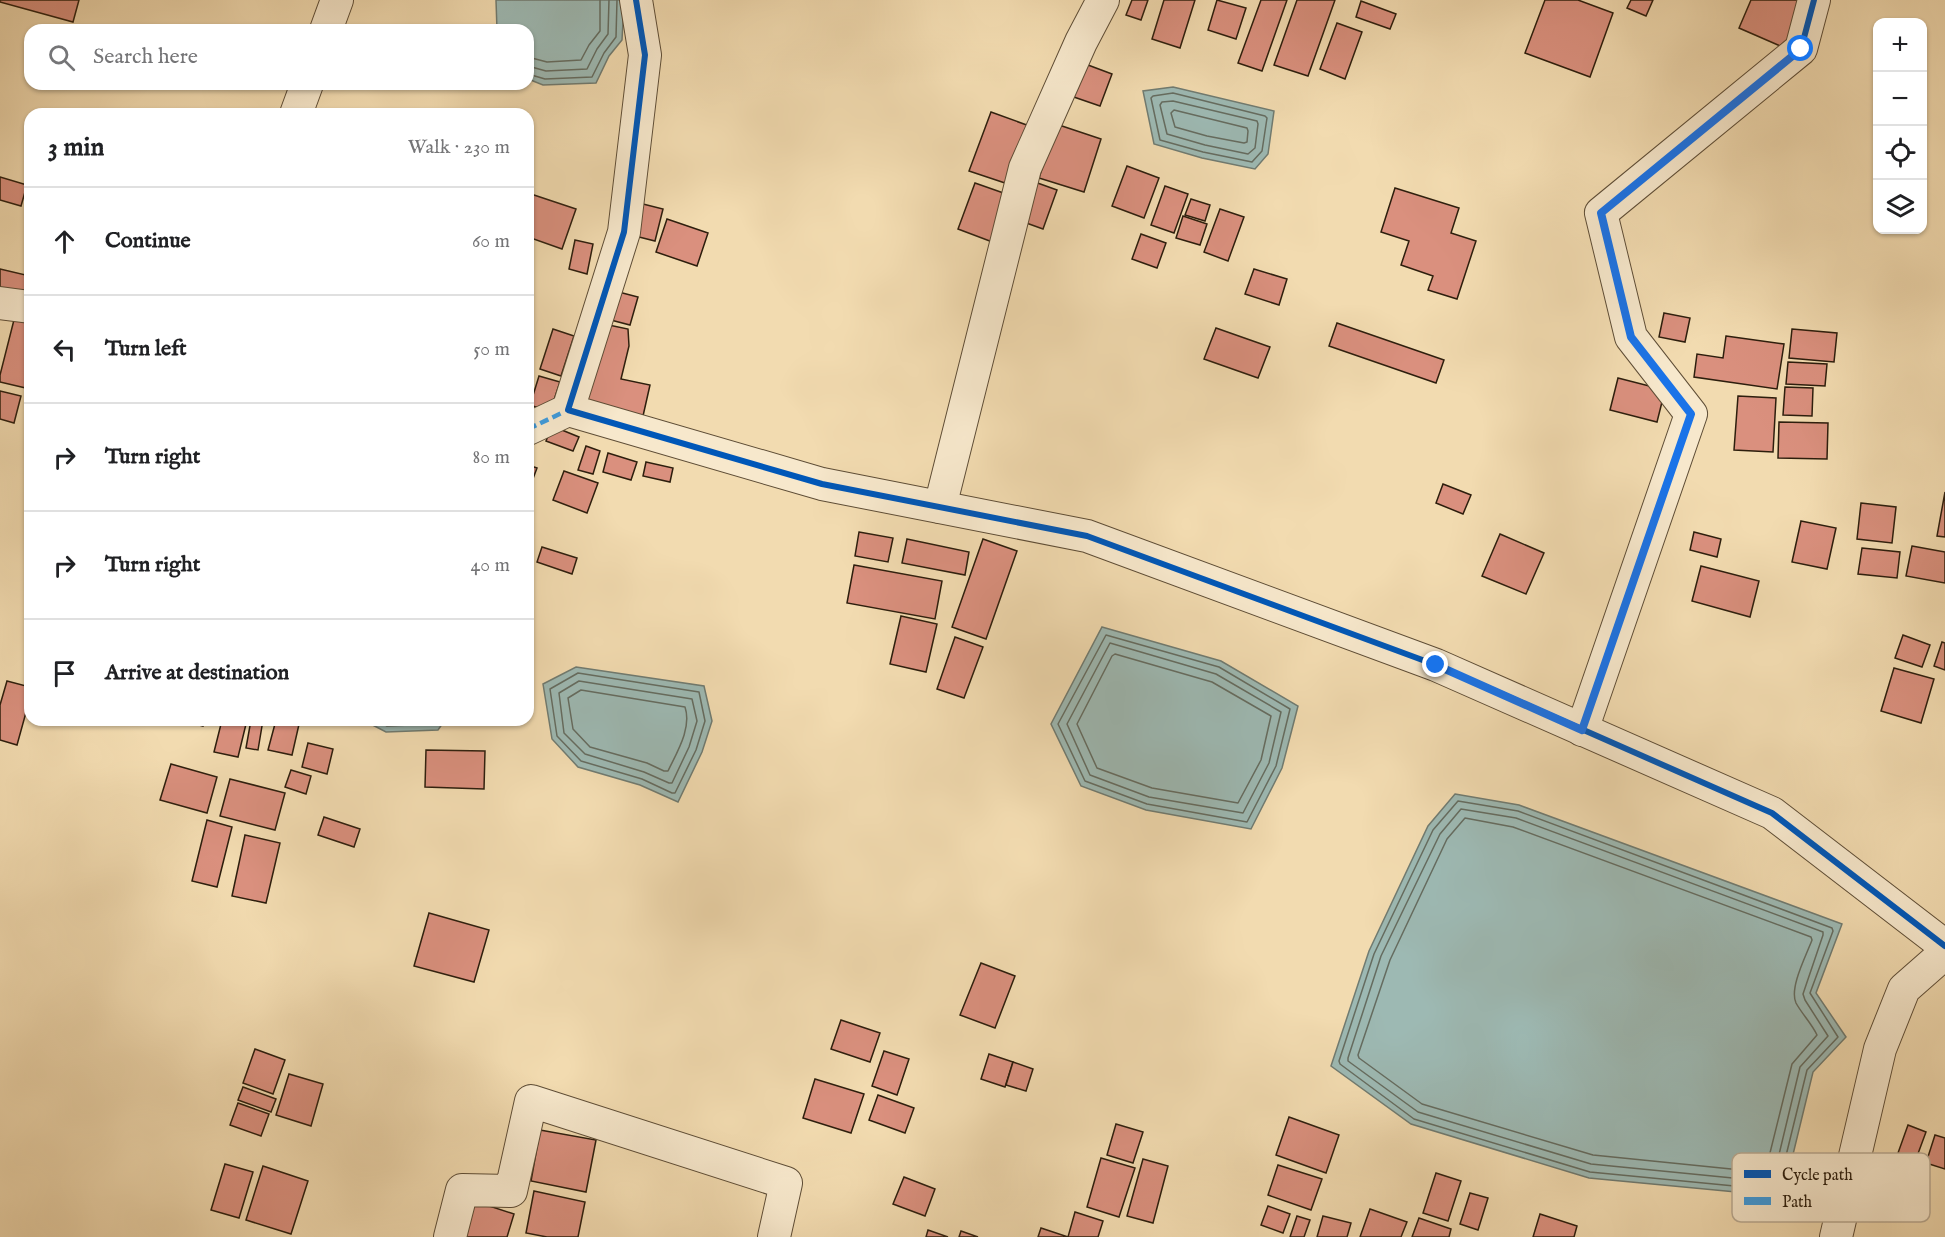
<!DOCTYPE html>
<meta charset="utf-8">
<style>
body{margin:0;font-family:"IM FELL English",serif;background:#f2f2f2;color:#202124}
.controls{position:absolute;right:18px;top:18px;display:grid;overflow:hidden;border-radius:12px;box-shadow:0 2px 4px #0004}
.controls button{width:54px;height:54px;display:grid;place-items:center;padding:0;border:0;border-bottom:2px solid #e0e0e0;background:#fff;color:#202124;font:30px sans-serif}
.stop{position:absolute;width:18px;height:18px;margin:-14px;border:4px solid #1a73e8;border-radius:50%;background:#fff}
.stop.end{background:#1a73e8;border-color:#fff;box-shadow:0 2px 6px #0008}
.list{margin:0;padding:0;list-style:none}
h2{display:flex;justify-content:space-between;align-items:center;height:78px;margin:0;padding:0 24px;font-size:26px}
h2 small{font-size:20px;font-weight:400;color:#757577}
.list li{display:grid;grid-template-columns:39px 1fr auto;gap:18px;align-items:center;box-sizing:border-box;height:108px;padding:0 24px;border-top:2px solid #e0e0e0}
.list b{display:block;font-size:22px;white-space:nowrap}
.list em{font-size:20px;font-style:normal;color:#757577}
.icon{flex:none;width:33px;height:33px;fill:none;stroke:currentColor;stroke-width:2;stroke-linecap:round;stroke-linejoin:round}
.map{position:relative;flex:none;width:1945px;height:1237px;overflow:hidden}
.search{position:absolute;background:#fff;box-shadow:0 2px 4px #0004;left:24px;top:24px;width:510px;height:66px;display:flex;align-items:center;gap:15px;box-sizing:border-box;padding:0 21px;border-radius:18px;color:#757577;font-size:22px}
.panel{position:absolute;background:#fff;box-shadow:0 2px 4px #0004;left:24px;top:108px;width:510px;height:618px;border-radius:18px}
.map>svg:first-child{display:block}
</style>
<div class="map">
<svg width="1945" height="1237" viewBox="0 0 1945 1237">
<rect width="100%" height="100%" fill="#f2dbb0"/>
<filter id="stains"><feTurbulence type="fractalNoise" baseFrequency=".00333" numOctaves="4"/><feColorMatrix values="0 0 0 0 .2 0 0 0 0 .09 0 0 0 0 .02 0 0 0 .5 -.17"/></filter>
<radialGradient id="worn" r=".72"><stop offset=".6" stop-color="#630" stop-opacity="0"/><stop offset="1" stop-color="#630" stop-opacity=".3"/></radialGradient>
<g fill="#9db9b3" stroke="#707b71" stroke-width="1.5">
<path d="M496,0H619L624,3L622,40L609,56L596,83L543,85L528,79V30H497Z"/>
<path d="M1173,87L1274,111L1268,154L1255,169L1202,158L1154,144L1143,91Z"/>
<path d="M1102,627L1221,661L1298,706L1282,768L1251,829L1146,810L1081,786L1051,724Z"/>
<path d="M576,667L704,686L712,721L702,752L678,802L640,785L578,767L552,739L543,684Z"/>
<path d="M363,720H445L438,730L386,732Z"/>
<path d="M1455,794L1519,805L1842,924L1816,993L1846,1037L1813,1072L1788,1175L1757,1194L1589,1178L1411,1124L1331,1066L1369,951L1428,826Z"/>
</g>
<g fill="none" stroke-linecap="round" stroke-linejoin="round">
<g stroke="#656c60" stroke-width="1.5">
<path d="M528,57L547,62L581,60L589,45L600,31V0"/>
<path d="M528,66L546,71L587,69L597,49L608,34L609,0"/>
<path d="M528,74L545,79L592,77L604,53L616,37L617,0"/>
<path d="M1173,93L1265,116L1267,118L1262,151L1252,162L1203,152L1160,140L1151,98L1153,96Z"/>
<path d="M1173,101L1257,121L1258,124L1255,148L1248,154L1205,145L1167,134L1160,105L1162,102Z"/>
<path d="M1174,110L1247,128L1248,131L1247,142L1244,143L1207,136L1175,127L1171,113Z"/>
<path d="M1106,635L1219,667L1290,709L1276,766L1247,822L1147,804L1085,781L1058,724Z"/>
<path d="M1110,643L1216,674L1281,712L1269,763L1243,813L1149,797L1090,775L1067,724Z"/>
<path d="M1115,654L1212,682L1271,716L1261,760L1238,803L1152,788L1097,768L1077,724L1112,656Z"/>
<path d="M578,673L699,692L705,721L696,750L675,793H672L642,779L581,761L557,736L550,689Z"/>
<path d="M579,681L692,699L697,721L689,747L672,783H669L644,772L585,754L564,733L559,693Z"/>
<path d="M581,690L685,707C692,728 677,752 668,771H664L647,763L590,747L573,729L568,698Z"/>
<path d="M376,720L387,726L434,724L438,720"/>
<path d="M1458,801L1518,811L1832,928L1833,931L1810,993L1838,1037L1807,1070L1782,1172L1755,1188L1590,1172L1414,1119L1340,1064L1339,1061L1374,954L1433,830Z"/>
<path d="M1461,809L1516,818L1823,932V935L1803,994L1805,1000L1828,1036L1800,1067L1776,1167L1753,1180L1591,1164L1418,1112L1348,1061V1058L1381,956L1440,834Z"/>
<path d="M1465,818L1513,827L1811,937L1812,940C1806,956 1789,988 1796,1003C1802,1014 1812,1024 1817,1035L1792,1064L1768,1161L1751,1171L1593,1155L1422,1104L1359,1058L1358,1055L1390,960L1447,839Z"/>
</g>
</g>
<g fill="#da907e" stroke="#2d1e0d" stroke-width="1.5">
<path d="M0,0H79L73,22L0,2Z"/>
<path d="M1132,0H1148L1141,20L1126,15Z"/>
<path d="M1164,0H1195L1180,48L1152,39Z"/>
<path d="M1217,0L1246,8L1236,39L1208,30Z"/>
<path d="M1261,0H1287L1262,71L1238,63Z"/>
<path d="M1297,0H1335L1308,76L1274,65Z"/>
<path d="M1545,0H1578L1613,13L1590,77L1525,53Z"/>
<path d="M1631,0H1653L1646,16L1627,8Z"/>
<path d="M1751,0H1805L1785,48L1739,28Z"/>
<path d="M1361,1L1396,14L1390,29L1356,17Z"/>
<path d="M1337,23L1362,32L1345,79L1320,69Z"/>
<path d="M1080,62L1112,74L1100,106L1068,95Z"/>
<path d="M991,112L1035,128L1014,186L969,171Z"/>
<path d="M1056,124L1101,139L1084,192L1039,178Z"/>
<path d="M1127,166L1159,178L1144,218L1112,206Z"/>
<path d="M0,177L27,185L21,206L0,200Z"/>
<path d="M1032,181L1057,190L1043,229L1018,220Z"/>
<path d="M975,183L1012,196L995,243L958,229Z"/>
<path d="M1165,186L1188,194L1174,233L1151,225Z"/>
<path d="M1395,188L1459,208L1451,233L1476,241L1457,299L1428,290L1433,276L1401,265L1409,241L1381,232Z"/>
<path d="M528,193L576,209L562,249L528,237Z"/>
<path d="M1191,199L1210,205L1205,221L1185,215Z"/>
<path d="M30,202V219L25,217Z"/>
<path d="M639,203L663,209L655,241L631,235Z"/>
<path d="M1220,209L1244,217L1228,261L1204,252Z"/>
<path d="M1183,216L1207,224L1200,245L1176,238Z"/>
<path d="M667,219L708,233L697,266L656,252Z"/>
<path d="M1141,234L1166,243L1157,268L1132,259Z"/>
<path d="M575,240L593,244L587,274L569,269Z"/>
<path d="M0,269L30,276V300L0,297Z"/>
<path d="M1254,269L1287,279L1279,305L1245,294Z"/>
<path d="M611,290L638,297L630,325L603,318Z"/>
<path d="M17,308L30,311V389L0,382V375Z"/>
<path d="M1664,313L1690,318L1685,342L1659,337Z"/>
<path d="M1337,323L1444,360L1436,383L1329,346Z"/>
<path d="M604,324L628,329L629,346L621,379L650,385L643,416L586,404Z"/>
<path d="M1216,328L1270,347L1258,378L1204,359Z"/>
<path d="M553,329L574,336L561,376L540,369Z"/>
<path d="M1792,329L1837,333L1834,362L1789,358Z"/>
<path d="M1726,336L1784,344L1777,389L1694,377L1697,354L1723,358Z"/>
<path d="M1788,362L1827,364L1825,386L1786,384Z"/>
<path d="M539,376L560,382L550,412L530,405Z"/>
<path d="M1618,378L1665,390L1657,422L1610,410Z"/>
<path d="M1785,387L1813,388L1812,416L1783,415Z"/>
<path d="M0,391L21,396L14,423L0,419Z"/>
<path d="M1738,396L1776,398L1773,452L1734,450Z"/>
<path d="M1779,422L1828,423L1827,459L1778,458Z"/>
<path d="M552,426L579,437L573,451L546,441Z"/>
<path d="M586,446L600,451L593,474L578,470Z"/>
<path d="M608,453L637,462L631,480L603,472Z"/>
<path d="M646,462L673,468L670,482L643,476Z"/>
<path d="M528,465L537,468L528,492Z"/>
<path d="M564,471L598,483L587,513L553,500Z"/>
<path d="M1443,484L1471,495L1463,514L1436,503Z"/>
<path d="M1945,492V537L1937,536Z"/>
<path d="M1861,503L1896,507L1892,543L1857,539Z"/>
<path d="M1801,521L1836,528L1827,569L1792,562Z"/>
<path d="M859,532L893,538L888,562L855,556Z"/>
<path d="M1694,532L1721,539L1717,557L1690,550Z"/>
<path d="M1500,534L1544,553L1526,594L1482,576Z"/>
<path d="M907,539L969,552L965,575L902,563Z"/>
<path d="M983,539L1017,551L986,639L952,627Z"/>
<path d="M1912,546L1945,552V583L1906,576Z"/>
<path d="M542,547L577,558L572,574L537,562Z"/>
<path d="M1862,548L1900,552L1897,578L1858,574Z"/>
<path d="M854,565L942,581L935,619L847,603Z"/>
<path d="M1701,566L1759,581L1750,617L1692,601Z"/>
<path d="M901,616L937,624L926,672L890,664Z"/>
<path d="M1903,635L1930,645L1922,667L1895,658Z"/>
<path d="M955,637L983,647L964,698L937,689Z"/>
<path d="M1942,642L1945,643V670L1934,666Z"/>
<path d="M1894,668L1934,679L1921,723L1881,711Z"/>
<path d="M7,681L30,687V698L17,745L0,740V705Z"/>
<path d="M181,720H205L203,726Z"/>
<path d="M222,720H247L238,757L214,752Z"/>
<path d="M251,720H263L258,750L246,748Z"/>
<path d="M276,720H300L292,755L268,750Z"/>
<path d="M308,743L333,749L327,774L302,767Z"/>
<path d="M426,750L485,751L484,789L425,787Z"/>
<path d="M171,764L217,777L207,813L160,800Z"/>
<path d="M291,770L311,776L306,794L285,787Z"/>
<path d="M230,779L285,793L275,830L220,816Z"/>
<path d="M324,817L360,829L354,847L318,835Z"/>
<path d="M207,820L232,827L217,887L192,881Z"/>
<path d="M245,835L280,843L266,903L232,896Z"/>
<path d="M429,913L489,930L474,982L414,966Z"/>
<path d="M981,963L1015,976L995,1028L960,1015Z"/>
<path d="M841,1020L880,1033L870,1062L831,1049Z"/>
<path d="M255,1049L285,1060L273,1094L243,1083Z"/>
<path d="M884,1051L909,1059L897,1095L872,1086Z"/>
<path d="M989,1054L1013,1062L1005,1087L981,1079Z"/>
<path d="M1013,1062L1033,1069L1026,1091L1006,1085Z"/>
<path d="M289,1074L323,1084L311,1126L276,1115Z"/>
<path d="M815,1079L864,1094L851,1133L803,1118Z"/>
<path d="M243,1087L276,1099L271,1112L238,1100Z"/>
<path d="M878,1095L914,1108L905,1133L869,1120Z"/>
<path d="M238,1103L269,1114L261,1136L230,1125Z"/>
<path d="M1289,1117L1339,1135L1326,1173L1276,1155Z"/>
<path d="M1116,1124L1143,1132L1133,1163L1107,1155Z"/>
<path d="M1908,1125L1926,1132L1916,1159L1898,1153Z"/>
<path d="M540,1130L596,1140L586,1192L531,1181Z"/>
<path d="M1935,1135L1945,1138V1169L1926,1163Z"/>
<path d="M1101,1158L1135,1168L1119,1217L1087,1207Z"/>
<path d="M1143,1159L1168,1166L1153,1223L1127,1216Z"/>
<path d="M225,1164L253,1172L239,1218L211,1210Z"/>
<path d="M1278,1165L1322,1179L1311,1210L1268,1195Z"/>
<path d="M263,1166L308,1181L291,1234L246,1220Z"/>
<path d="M1436,1173L1461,1181L1448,1221L1423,1213Z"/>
<path d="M904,1177L935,1189L925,1216L893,1204Z"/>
<path d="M534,1191L585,1202L578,1237H547L526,1233Z"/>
<path d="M1470,1193L1488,1198L1478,1230L1460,1224Z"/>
<path d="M474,1201L514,1214L507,1237H463Z"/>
<path d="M1268,1206L1290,1214L1283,1233L1261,1225Z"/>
<path d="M1370,1209L1407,1222L1401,1237H1360Z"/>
<path d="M1075,1212L1103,1221L1098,1237H1038L1041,1228L1068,1237Z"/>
<path d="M1540,1214L1577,1226L1574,1237H1533Z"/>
<path d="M1297,1216L1310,1220L1304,1237H1290Z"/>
<path d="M1323,1216L1351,1223L1347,1237H1317Z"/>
<path d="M1419,1218L1451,1229L1449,1237H1412Z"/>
<path d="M928,1230L948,1237H926Z"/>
<path d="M961,1231L978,1237H959Z"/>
</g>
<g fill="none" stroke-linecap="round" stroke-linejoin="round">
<defs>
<g id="minor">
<path d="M636,0L645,55L624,232L568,410L822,484L1087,536L1436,665L1772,813L1945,946"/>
<path d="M326,30L337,0"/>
<path d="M296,114L307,84"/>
<path d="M0,303L30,307"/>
<path d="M528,429L568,410"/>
<path d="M940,507L1025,168L1081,42L1103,0"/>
<path d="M1582,730L1691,414L1631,337L1601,213L1801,49L1814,0"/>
<path d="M450,1237L462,1190L511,1191L531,1101L786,1183L774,1237"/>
<path d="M1836,1237L1880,1049L1904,989L1945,953"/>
</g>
</defs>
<use href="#minor" stroke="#5e4d36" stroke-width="34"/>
<use href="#minor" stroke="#f7e8cc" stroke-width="32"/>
<path stroke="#3d9bde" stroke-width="4.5" stroke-dasharray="9 4.5" stroke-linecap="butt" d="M528,429L568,410"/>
<defs>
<g id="cycleway">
<path d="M636,0L645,55L624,232L568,410L822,484L1087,536L1436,665L1772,813L1945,946"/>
<path d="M1582,730L1691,414L1631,337L1601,213L1801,49L1814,0"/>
</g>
</defs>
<use href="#cycleway" stroke="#f7e8cc" stroke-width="10"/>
<use href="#cycleway" stroke="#0057b8" stroke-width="6"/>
</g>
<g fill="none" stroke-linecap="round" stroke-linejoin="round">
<path stroke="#1a73e8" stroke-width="8" d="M1436,665L1582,730L1691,414L1631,337L1601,213L1801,49"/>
</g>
<rect x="1732" y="1153" width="198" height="69" rx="9" fill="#f7e8cc" stroke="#baab93" stroke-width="1.5"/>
<rect x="1744" y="1170" width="27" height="8" fill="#0057b8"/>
<rect x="1744" y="1197" width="27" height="8" fill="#3d9bde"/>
<g font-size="16" fill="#2d1e0d">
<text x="1782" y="1180">Cycle path</text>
<text x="1782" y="1207">Path</text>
</g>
<rect width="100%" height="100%" filter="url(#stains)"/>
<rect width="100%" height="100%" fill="url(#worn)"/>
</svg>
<div class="controls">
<button>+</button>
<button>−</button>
<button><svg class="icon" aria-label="locate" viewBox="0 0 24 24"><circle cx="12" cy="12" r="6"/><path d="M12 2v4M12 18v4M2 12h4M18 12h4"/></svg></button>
<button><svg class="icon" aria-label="layers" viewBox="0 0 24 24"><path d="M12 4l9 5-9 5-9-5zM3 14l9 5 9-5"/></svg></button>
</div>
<div class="stop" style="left:1801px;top:49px"></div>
<div class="stop end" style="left:1436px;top:665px"></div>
<div class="search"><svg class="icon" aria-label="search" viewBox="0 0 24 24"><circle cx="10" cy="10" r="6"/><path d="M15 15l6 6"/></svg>Search here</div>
<section class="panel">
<h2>3 min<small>Walk · 230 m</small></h2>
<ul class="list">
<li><svg class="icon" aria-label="ahead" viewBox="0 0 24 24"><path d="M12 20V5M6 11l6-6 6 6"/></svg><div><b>Continue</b></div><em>60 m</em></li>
<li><svg class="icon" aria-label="left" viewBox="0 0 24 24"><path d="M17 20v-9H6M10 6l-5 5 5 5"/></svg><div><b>Turn left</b></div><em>50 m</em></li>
<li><svg class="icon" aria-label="right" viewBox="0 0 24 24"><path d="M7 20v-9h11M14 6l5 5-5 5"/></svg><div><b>Turn right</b></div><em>80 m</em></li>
<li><svg class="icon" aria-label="right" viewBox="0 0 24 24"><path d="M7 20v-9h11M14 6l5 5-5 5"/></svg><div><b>Turn right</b></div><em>40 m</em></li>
<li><svg class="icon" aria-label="arrive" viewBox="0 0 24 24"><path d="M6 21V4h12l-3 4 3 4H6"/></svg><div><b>Arrive at destination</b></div></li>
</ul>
</section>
</div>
